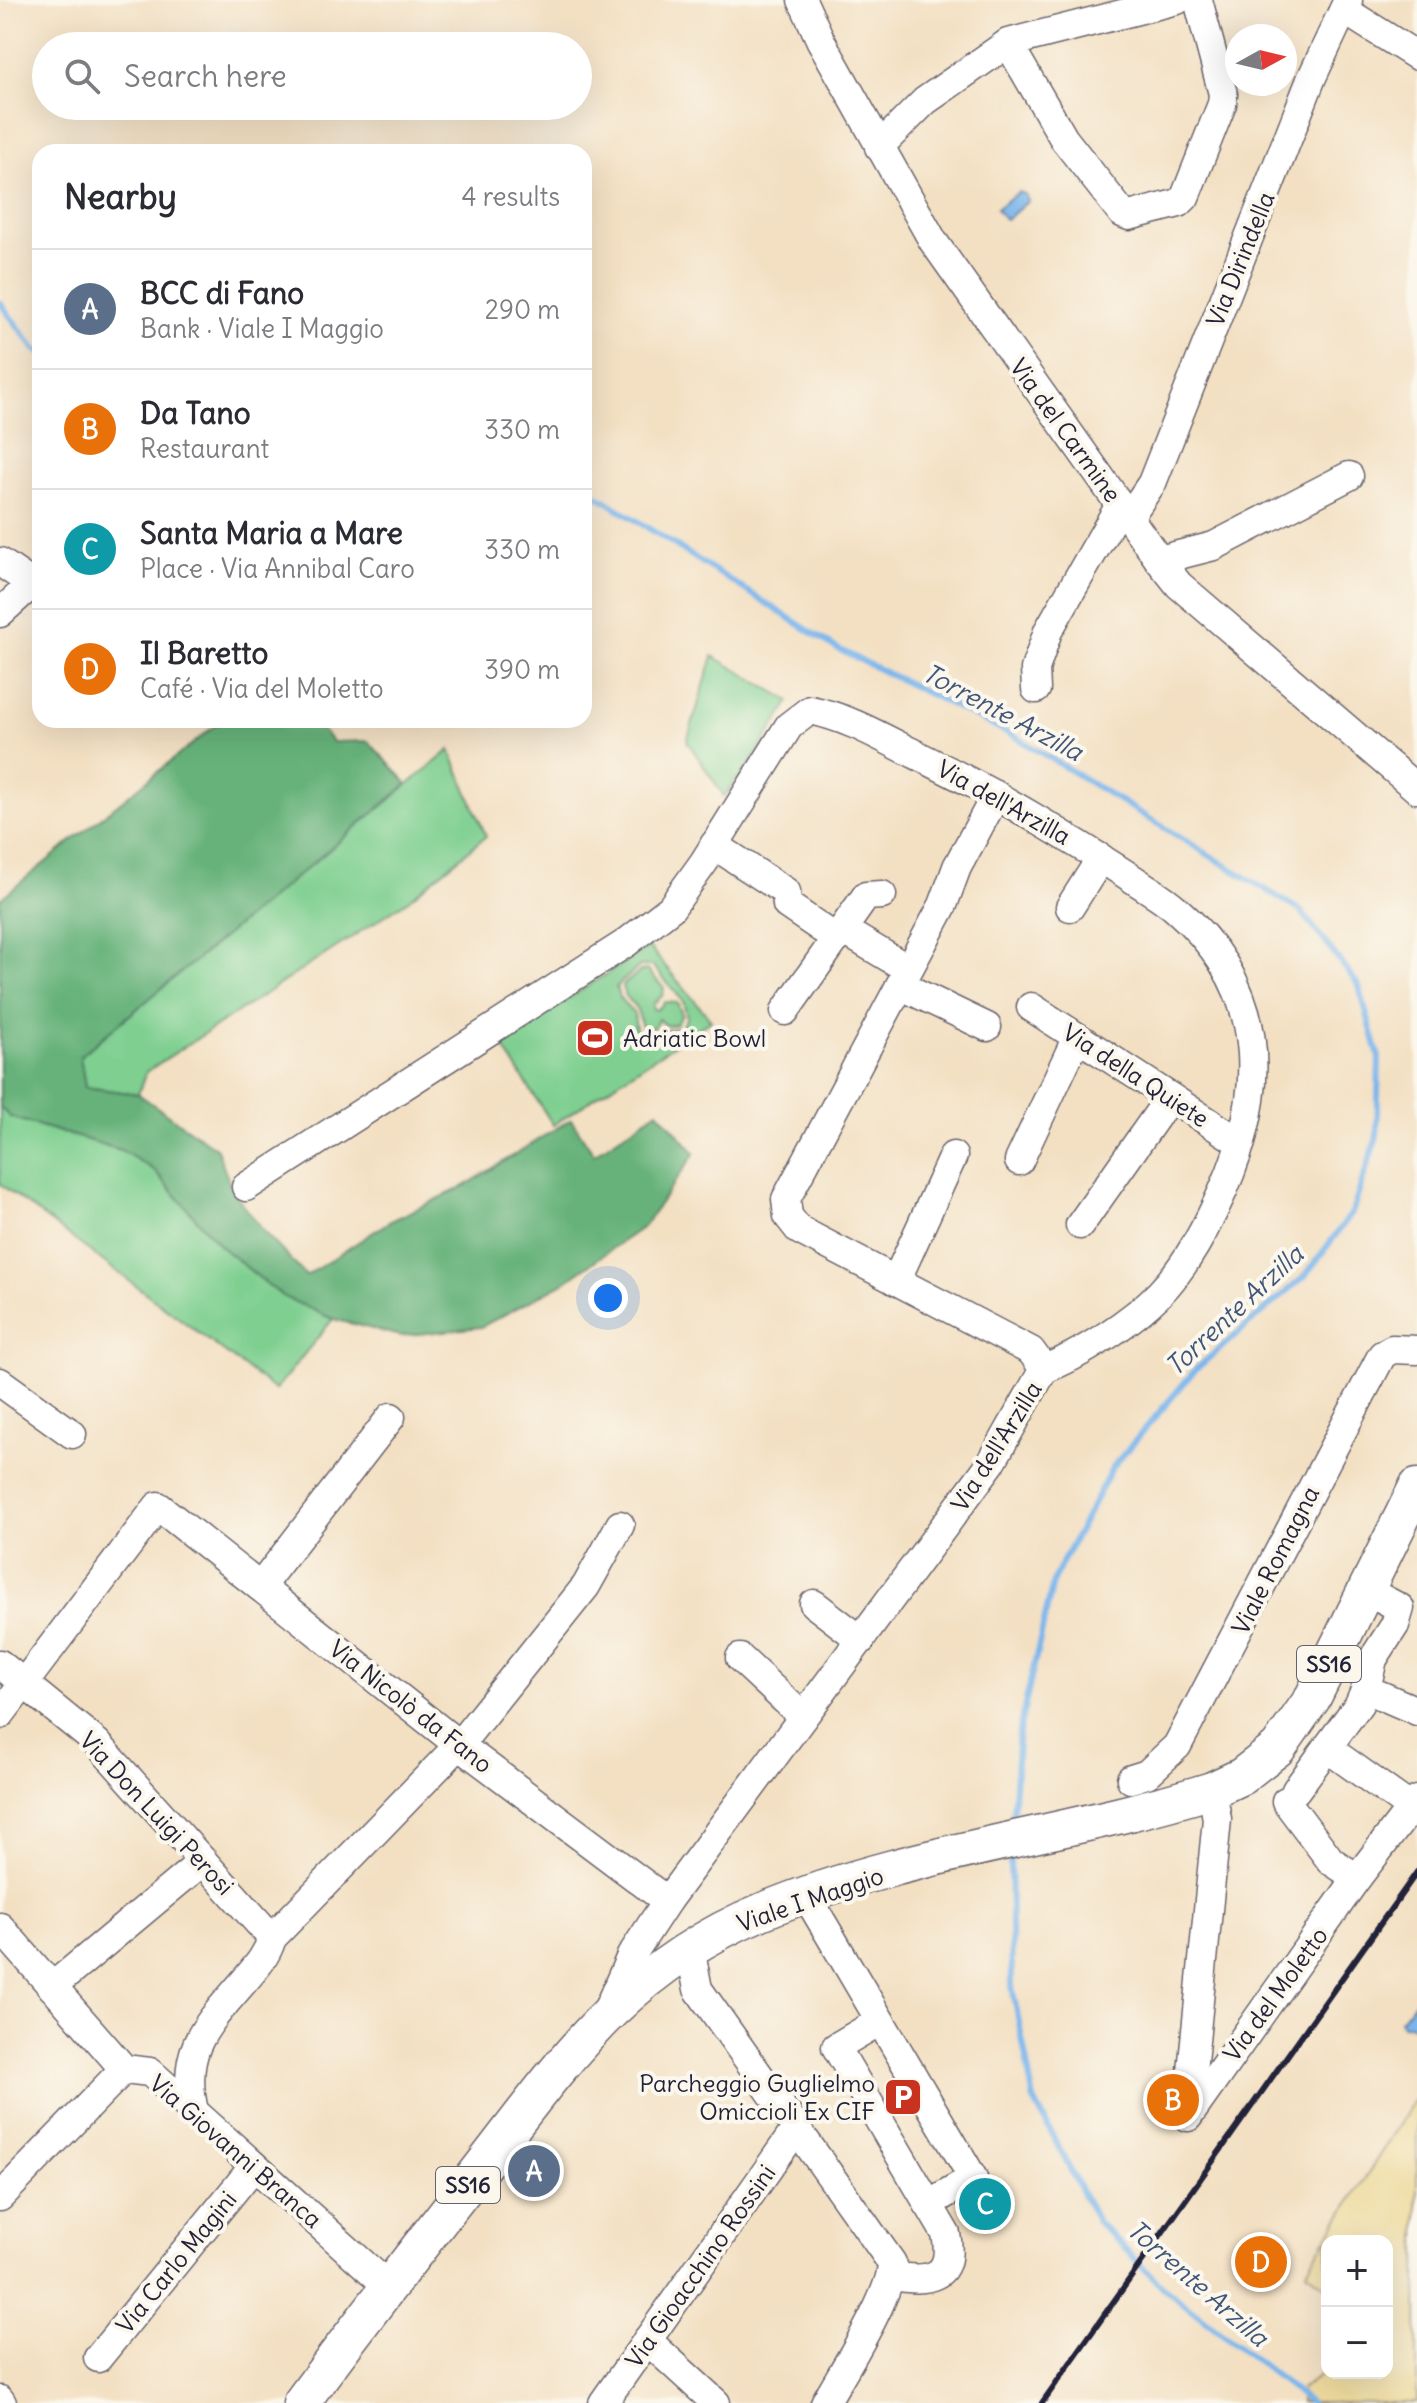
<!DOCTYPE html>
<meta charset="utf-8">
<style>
body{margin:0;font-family:Delius,sans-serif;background:#f7f7f7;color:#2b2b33}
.controls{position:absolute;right:24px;bottom:24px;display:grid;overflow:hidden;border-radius:16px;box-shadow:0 8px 32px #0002}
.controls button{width:72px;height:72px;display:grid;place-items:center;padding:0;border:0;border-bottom:2px solid #e1e1e2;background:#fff;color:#2b2b33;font:40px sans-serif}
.compass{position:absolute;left:1225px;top:24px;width:72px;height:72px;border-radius:50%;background:#fff;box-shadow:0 8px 32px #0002;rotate:82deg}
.you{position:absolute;left:608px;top:1298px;width:28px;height:28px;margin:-20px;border:6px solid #fff;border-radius:50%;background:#1a73e8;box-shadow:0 0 0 12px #1a73e833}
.badge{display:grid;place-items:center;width:52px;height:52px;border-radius:50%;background:#0f766e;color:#fff;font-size:26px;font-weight:700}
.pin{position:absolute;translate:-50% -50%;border:4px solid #fff;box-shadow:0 2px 8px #0006}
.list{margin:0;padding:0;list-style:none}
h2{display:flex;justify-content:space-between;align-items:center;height:104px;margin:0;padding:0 32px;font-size:34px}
h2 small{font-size:26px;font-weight:400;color:#7c7c81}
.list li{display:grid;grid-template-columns:52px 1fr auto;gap:24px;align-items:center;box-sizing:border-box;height:120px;padding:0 32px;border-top:2px solid #e1e1e2}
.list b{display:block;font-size:30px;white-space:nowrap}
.list p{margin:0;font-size:26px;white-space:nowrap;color:#7c7c81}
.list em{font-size:26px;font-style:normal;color:#7c7c81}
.icon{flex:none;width:44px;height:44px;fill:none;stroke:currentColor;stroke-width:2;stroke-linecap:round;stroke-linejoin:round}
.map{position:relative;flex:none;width:1417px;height:2403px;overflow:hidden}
.search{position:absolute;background:#fff;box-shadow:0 8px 32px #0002;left:32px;top:32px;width:560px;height:88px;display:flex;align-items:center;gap:20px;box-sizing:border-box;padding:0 28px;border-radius:44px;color:#7c7c81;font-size:30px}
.panel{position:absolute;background:#fff;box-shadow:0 8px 32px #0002;left:32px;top:144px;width:560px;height:584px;border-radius:24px}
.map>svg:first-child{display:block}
</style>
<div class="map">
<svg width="1417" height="2403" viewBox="0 0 1417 2403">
<rect width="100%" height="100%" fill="#fbf7ec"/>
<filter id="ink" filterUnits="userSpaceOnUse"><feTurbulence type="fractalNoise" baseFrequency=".0125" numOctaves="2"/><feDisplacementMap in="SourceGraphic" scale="16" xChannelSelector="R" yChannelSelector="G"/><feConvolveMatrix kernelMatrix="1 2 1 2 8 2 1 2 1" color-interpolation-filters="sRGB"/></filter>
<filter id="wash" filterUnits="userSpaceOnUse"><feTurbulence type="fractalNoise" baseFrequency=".006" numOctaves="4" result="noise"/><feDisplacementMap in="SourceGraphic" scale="32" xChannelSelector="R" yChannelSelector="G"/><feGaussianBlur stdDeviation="1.8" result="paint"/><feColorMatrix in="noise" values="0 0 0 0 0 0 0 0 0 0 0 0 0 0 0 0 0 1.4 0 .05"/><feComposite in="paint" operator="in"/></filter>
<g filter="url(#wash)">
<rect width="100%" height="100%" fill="#f3e0c3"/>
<g fill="#7ecf90" stroke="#507866" stroke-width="2" fill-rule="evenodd">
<path d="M713,656L790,701L746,770L724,796L687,741Z"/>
<path d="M450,750L486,836L407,901L146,1072L138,1094L85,1087L80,1056Z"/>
<path d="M649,947L711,1020L553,1125L500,1042ZM640,966H653L683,1001L687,1017L681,1027L650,1034L636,1030L634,1014L619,997L616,987Z"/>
<path d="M647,970L664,988L663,995L653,1004V1009L657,1010L665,1002L677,1003L682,1014L676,1024L667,1026L658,1019L655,1027L644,1029C639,1023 640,1016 637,1010C632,1000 623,997 622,986L641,971Z"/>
<path d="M0,1107L10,1117L121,1150L154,1170L220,1246L282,1296L333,1319L275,1390L0,1184Z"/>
</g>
<path fill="#66b27a" stroke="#446a5a" stroke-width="2" d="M222,720H313L333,742L368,741L408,784L80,1056L85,1087L138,1094L217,1149L232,1190L265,1233L306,1276L389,1222L463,1187L571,1119L594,1154L658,1111L695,1153L644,1226L562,1284L481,1327L400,1336L333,1319L282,1296L220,1246L154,1170L121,1150L10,1117L0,1107V899Z"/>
<path fill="#eeda9e" stroke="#887e6c" stroke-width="2" d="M1417,2096V2403H1300L1301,2389L1327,2371L1387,2373V2241H1327V2287L1306,2271Z"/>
<g fill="#7ab6ec" stroke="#4e6c94" stroke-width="2">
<path d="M1018,192L1025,194L1028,201L1006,220L996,209Z"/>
<path d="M1417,1999V2027L1409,2024L1402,2025L1400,2020Z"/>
</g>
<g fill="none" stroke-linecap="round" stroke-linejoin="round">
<g stroke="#7ab6ec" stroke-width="6">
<path d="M0,303L35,349L40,352"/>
<path d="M584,487L836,648L1012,735L1301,911L1359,986L1379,1057L1377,1136L1352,1213L1305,1276L1196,1369L1112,1468L1054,1578L1019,1731L1012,1828"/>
<path d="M1010,1851L1012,1986L1034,2100L1097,2221L1164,2288L1310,2403"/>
</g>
</g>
</g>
<g filter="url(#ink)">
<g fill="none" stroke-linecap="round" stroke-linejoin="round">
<defs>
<g id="minor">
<path d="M802,0L821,41L933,241L1159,560L1179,585L1417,789"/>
<path d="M1344,10L1417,56"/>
<path d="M1008,43L1064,139L1122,213L1129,216L1179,203L1185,197L1222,104L1223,94L1198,0"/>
<path d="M879,147L925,101L1008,43L1177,0"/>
<path d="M1129,517L1152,483L1312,77L1348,0"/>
<path d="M1159,560L1214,546L1349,476"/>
<path d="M0,562L32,584"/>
<path d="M0,613L32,584L40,580"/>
<path d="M1036,689L1035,669L1048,631L1120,505"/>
<path d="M996,795L957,867L943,905L786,1199L788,1216L799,1230L1031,1351L1044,1369"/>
<path d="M714,845L786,892L787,905L837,939"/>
<path d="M1070,907L1101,858"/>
<path d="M843,930L908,969"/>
<path d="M900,985L987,1027"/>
<path d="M1031,1007L1241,1143"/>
<path d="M785,1011L866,896L882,895"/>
<path d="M1019,1161L1077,1037"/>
<path d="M246,1187L626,943L671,908L704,862L789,726L810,710C845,717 874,733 905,749C947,770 988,790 1028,814C1065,836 1101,858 1136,881C1149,890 1164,898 1176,909C1275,995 1267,1103 1213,1212C1199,1241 1183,1269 1160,1293C1134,1320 1080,1356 1044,1369L991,1463L667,1901L631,1956L606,2013"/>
<path d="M1080,1225L1170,1097"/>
<path d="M896,1281L953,1156"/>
<path d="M0,1382L72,1434"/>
<path d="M260,1587L391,1417"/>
<path d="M814,1604L861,1640"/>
<path d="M740,1658L803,1717"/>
<path d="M0,1664L97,1743L272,1938"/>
<path d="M1380,1695L1417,1711"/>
<path d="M0,1715L158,1506L459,1745L667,1901"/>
<path d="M1327,1748L1411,1808"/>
<path d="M1131,1779L1147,1774L1177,1746L1382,1355L1392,1349L1417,1350"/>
<path d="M1296,1790L1359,1704L1367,1685L1373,1659L1395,1625L1400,1608L1366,1590"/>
<path d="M1286,1801L1331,1861L1357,1878"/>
<path d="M806,1895L973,2178L928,2204"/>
<path d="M0,1927L124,2069L150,2072L389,2287"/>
<path d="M690,1948L698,1989L892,2263C892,2295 842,2372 825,2403"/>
<path d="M52,1987L203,1861"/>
<path d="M880,2021L836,2047L946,2234C955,2280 928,2282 892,2276"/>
<path d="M194,2111C179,2048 208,2024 246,1979C258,1965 267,1955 272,1938L459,1745L586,1586L620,1525"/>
<path d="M1188,2112L1217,1819L1212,1790"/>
<path d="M1188,2117L1357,1878L1417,1800"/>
<path d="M0,2197L124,2069"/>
<path d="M647,2340L716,2403"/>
<path d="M98,2358L254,2166"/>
<path d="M0,2400L2,2403"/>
<path d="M603,2403L797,2128"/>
</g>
<path id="major" d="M301,2403C356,2328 413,2255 470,2182C559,2068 622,1969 763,1911C905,1852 1065,1836 1212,1790L1242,1776L1278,1748L1312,1699L1417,1487"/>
</defs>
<use href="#minor" stroke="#6b646b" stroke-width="31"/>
<use href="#major" stroke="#6b646b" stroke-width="39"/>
<use href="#minor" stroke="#fff" stroke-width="28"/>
<use href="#major" stroke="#fff" stroke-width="36"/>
<path stroke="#22223b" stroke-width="6" d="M1042,2403L1417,1872"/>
</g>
</g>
<defs>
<symbol id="stadium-square" viewBox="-11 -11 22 22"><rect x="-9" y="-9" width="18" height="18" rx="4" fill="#c8321e" stroke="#fbf7ec"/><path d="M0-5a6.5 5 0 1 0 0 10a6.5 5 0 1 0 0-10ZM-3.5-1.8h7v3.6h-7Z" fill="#fff"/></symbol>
<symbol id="parking-square" viewBox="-11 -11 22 22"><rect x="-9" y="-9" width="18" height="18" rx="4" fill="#c8321e" stroke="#fbf7ec"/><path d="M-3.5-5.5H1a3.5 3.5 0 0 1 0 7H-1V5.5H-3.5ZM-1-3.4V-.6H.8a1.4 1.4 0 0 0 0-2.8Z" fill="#fff"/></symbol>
</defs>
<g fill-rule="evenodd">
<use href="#stadium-square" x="573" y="1016" width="44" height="44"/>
<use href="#parking-square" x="881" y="2075" width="44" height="44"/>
</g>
<g text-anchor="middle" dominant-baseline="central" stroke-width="8" stroke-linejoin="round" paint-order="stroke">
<g fill="#fbf7ec" stroke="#636270" stroke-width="2">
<rect x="1297" y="1646" width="64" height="36" rx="6"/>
<rect x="436" y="2167" width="64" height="36" rx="6"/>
</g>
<g font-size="22" font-weight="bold" fill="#22223b">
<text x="1329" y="1664">SS16</text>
<text x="468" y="2185">SS16</text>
</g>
<g font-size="24" fill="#22223b" stroke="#fbf7ec">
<text transform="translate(1240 259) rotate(-68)">Via Dirindella</text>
<text transform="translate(1066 430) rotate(54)">Via del Carmine</text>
<text transform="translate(1004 802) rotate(29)">Via dell'Arzilla</text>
<text transform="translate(1136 1075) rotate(33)">Via della Quiete</text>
<text transform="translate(996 1446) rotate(-58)">Via dell'Arzilla</text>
<text transform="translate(1275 1560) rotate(-63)">Viale Romagna</text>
<text transform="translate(411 1706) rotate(38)">Via Nicolò da Fano</text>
<text transform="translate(157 1813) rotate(47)">Via Don Luigi Perosi</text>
<text transform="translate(810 1899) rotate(-19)">Viale I Maggio</text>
<text transform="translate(1275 1994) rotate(-54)">Via del Moletto</text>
<text transform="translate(236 2151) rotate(41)">Via Giovanni Branca</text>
<text transform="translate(176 2262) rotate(-51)">Via Carlo Magini</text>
<text transform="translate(700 2266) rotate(-55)">Via Gioacchino Rossini</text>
</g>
<g font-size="24" fill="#22223b" stroke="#fbf7ec" text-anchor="start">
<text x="623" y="1038">Adriatic Bowl</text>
<text x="875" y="2083" text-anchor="end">Parcheggio Guglielmo<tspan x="875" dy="28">Omiccioli Ex CIF</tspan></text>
</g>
<g font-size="26" font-style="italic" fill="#415679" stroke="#fbf7ec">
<text transform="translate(1003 712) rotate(28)">Torrente Arzilla</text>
<text transform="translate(1234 1310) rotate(-43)">Torrente Arzilla</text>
<text transform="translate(1198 2283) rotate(41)">Torrente Arzilla</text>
</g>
</g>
</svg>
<div class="controls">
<button>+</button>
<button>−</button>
</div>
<svg class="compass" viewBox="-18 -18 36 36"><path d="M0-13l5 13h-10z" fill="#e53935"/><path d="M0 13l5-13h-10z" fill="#7c7c81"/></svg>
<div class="you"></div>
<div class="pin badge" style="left:534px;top:2171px;background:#5c6f8a">A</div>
<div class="pin badge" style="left:1173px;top:2100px;background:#e8710a">B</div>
<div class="pin badge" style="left:985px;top:2204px;background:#0f9aa8">C</div>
<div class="pin badge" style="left:1261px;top:2262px;background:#e8710a">D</div>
<div class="search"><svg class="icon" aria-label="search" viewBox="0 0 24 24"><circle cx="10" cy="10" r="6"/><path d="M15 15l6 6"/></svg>Search here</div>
<section class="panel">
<h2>Nearby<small>4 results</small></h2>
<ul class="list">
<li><span class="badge" style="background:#5c6f8a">A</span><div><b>BCC di Fano</b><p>Bank · Viale I Maggio</p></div><em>290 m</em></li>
<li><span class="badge" style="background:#e8710a">B</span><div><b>Da Tano</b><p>Restaurant</p></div><em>330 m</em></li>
<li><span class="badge" style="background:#0f9aa8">C</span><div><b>Santa Maria a Mare</b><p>Place · Via Annibal Caro</p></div><em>330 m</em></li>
<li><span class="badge" style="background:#e8710a">D</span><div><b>Il Baretto</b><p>Café · Via del Moletto</p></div><em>390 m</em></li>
</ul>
</section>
</div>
